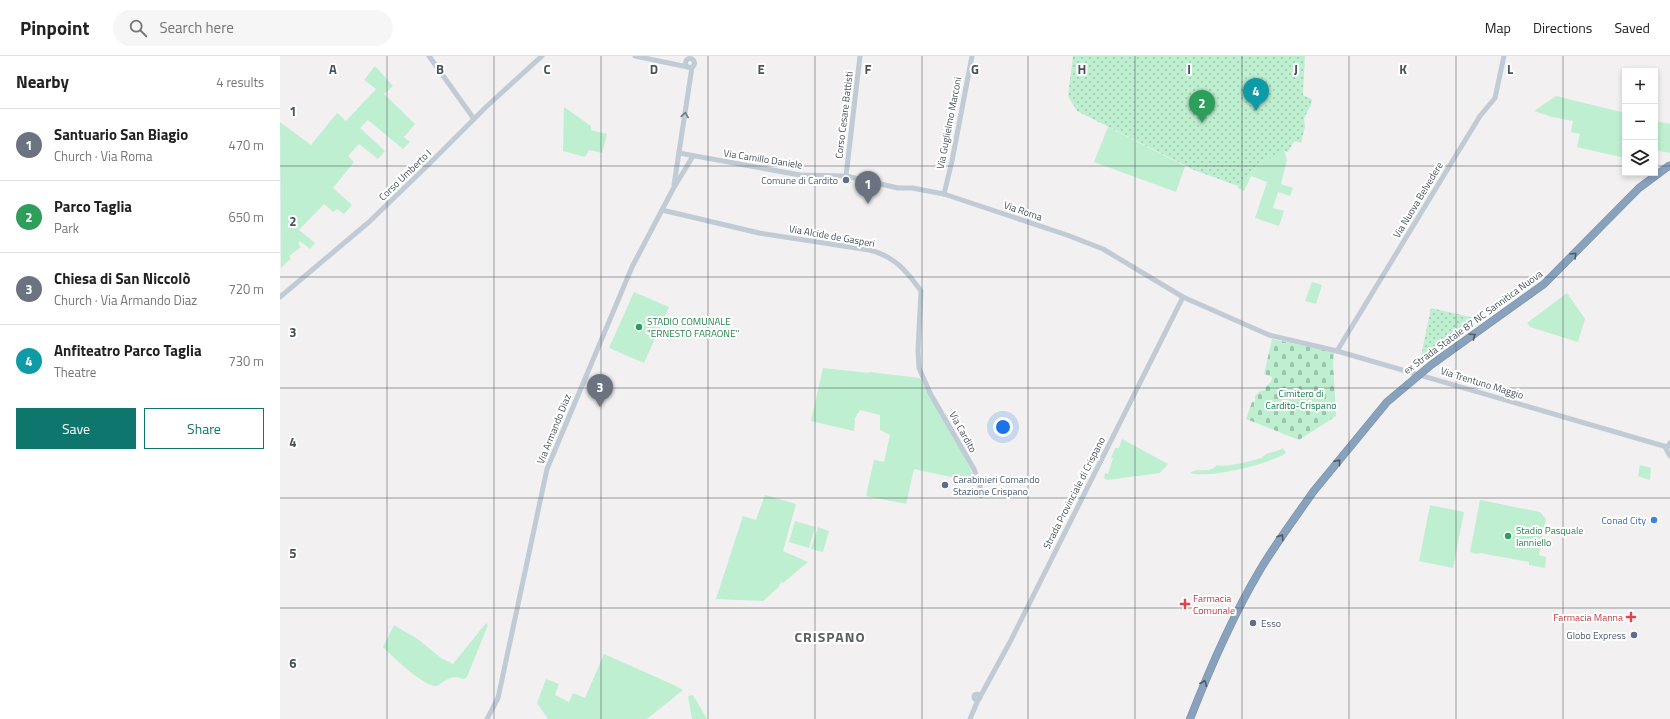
<!DOCTYPE html>
<meta charset="utf-8">
<style>
body{margin:0;font-family:"Titillium Web",sans-serif;background:#f6f6f6;color:#222}
.controls{position:absolute;right:12px;top:12px;display:grid;overflow:hidden;border-radius:0px;box-shadow:0 2px 6px #0003}
.controls button{width:36px;height:36px;display:grid;place-items:center;padding:0;border:0;border-bottom:1px solid #e0e0e0;background:#fff;color:#222;font:20px sans-serif}
.you{position:absolute;left:723px;top:371px;width:14px;height:14px;margin:-10px;border:3px solid #fff;border-radius:50%;background:#1a73e8;box-shadow:0 0 0 6px #1a73e833}
.badge{display:grid;place-items:center;width:26px;height:26px;border-radius:50%;background:#0f766e;color:#fff;font-size:13px;font-weight:700}
.pin{position:absolute;translate:-50% -33px;filter:drop-shadow(0 1px 2px #0008)}
.pin::after{content:'';position:absolute;top:21px;width:14px;height:12px;background:inherit;clip-path:polygon(0 0,100% 0,50% 100%)}
.list{margin:0;padding:0;list-style:none}
h2{display:flex;justify-content:space-between;align-items:center;height:52px;margin:0;padding:0 16px;font-size:17px}
h2 small{font-size:13px;font-weight:400;color:#767676}
.list li{display:grid;grid-template-columns:26px 1fr auto;gap:12px;align-items:center;box-sizing:border-box;height:72px;padding:0 16px;border-top:1px solid #e0e0e0}
.list b{display:block;font-size:15px;white-space:nowrap}
.list p{margin:0;font-size:13px;white-space:nowrap;color:#767676}
.list em{font-size:13px;font-style:normal;color:#767676}
.actions{display:flex;gap:8px;padding:12px 16px}
.actions a{flex:1;padding:9px 0;border:1px solid #0f766e;border-radius:0px;text-align:center;font-size:14px;color:#0f766e}
.actions .main{background:#0f766e;color:#fff}
.icon{flex:none;width:22px;height:22px;fill:none;stroke:currentColor;stroke-width:2;stroke-linecap:round;stroke-linejoin:round}
.map{position:relative;flex:none;width:1390px;height:663px;overflow:hidden}
header{display:flex;align-items:center;gap:24px;box-sizing:border-box;height:56px;padding:0 20px;background:#fff;border-bottom:1px solid #e0e0e0}
header strong{font-size:19px}
nav{display:flex;gap:22px;margin-inline-start:auto;font-size:14px}
.search{width:280px;height:36px;background:#f6f6f6;display:flex;align-items:center;gap:10px;box-sizing:border-box;padding:0 14px;border-radius:22px;color:#767676;font-size:15px}
main{display:flex}
aside{flex:1;background:#fff}
.map>svg:first-child{display:block}
</style>
<header>
<strong>Pinpoint</strong>
<div class="search"><svg class="icon" aria-label="search" viewBox="0 0 24 24"><circle cx="10" cy="10" r="6"/><path d="M15 15l6 6"/></svg>Search here</div>
<nav><a>Map</a><a>Directions</a><a>Saved</a></nav>
</header>
<main>
<aside>
<h2>Nearby<small>4 results</small></h2>
<ul class="list">
<li><span class="badge" style="background:#6b7280">1</span><div><b>Santuario San Biagio</b><p>Church · Via Roma</p></div><em>470 m</em></li>
<li><span class="badge" style="background:#2e9e5b">2</span><div><b>Parco Taglia</b><p>Park</p></div><em>650 m</em></li>
<li><span class="badge" style="background:#6b7280">3</span><div><b>Chiesa di San Niccolò</b><p>Church · Via Armando Diaz</p></div><em>720 m</em></li>
<li><span class="badge" style="background:#0f9aa8">4</span><div><b>Anfiteatro Parco Taglia</b><p>Theatre</p></div><em>730 m</em></li>
</ul>
<div class="actions"><a class="main">Save</a><a>Share</a></div>
</aside>
<div class="map">
<svg width="1390" height="663" viewBox="0 0 1390 663">
<defs>
<pattern id="cemetery-stones" width="16" height="16" patternUnits="userSpaceOnUse"><rect width="16" height="16" fill="#bfefd1"/><path d="M2 7V4a2 2 0 0 1 4 0v3zM10 15v-3a2 2 0 0 1 4 0v3z" fill="#9dc4ad"/></pattern>
<pattern id="park-dots" width="8" height="8" patternUnits="userSpaceOnUse"><rect width="8" height="8" fill="#bfefd1"/><path d="M2 2h.1M6 6h.1" fill="none" stroke="#9dc4ad" stroke-width="1.8" stroke-linecap="round"/></pattern>
</defs>
<rect width="100%" height="100%" fill="#f2f0f0"/>
<g fill="#bfefd1">
<path d="M95,10L113,30L104,38L135,68L124,81L130,86L123,93L88,64L80,72L105,95L98,103L79,88L68,100L74,106L53,132L72,149L64,158L57,153L53,156L44,148L19,174L35,187L30,193L20,185L18,188L21,191L9,200L11,202L1,212L0,66L31,89L57,57L66,65L96,33L84,24Z"/>
<path d="M1276,40L1345,57V102L1297,91L1300,78L1291,76L1293,65L1272,61L1254,55Z"/>
<path d="M284,51L311,70V74L327,78L322,97L309,94L305,101L283,95Z"/>
<path d="M1375,65L1390,68V97L1375,94Z"/>
<path d="M828,71L905,110L896,136L814,106Z"/>
<path d="M1004,94L1007,104L1001,128L1013,132L1010,140L998,136L993,152L1004,155L999,170L975,162L987,126L971,120L964,135L958,132V130L967,123L981,106Z"/>
<path d="M1032,226L1042,229L1036,248L1025,245Z"/>
<path d="M354,236L389,251L364,307L329,292Z"/>
<path d="M1287,237L1305,263L1298,286L1250,271L1247,267Z"/>
<path d="M543,312L589,317V316L640,322C650,345 694,406 694,426L634,413L626,448L586,440L594,404L604,406L610,379L600,374V359L580,354L575,362L574,375L531,365Z"/>
<path d="M842,383L888,408L880,417L827,424L824,422L825,417L828,418L833,402H831L835,392H839Z"/>
<path d="M1003,392L1006,397C990,408 928,423 910,417C918,411 930,418 937,409C946,412 971,405 981,402C983,401 986,398 988,397C994,396 998,395 1003,392Z"/>
<path d="M1360,409L1371,412L1370,424L1358,420Z"/>
<path d="M485,439L516,448L503,495L528,506L503,527L502,526L499,529L500,530L483,545L436,543L463,460L476,464Z"/>
<path d="M1200,444L1260,456L1266,463L1259,499L1266,501L1265,512L1249,509V506L1200,497L1196,498L1190,496Z"/>
<path d="M1150,449L1184,456L1173,512L1139,505Z"/>
<path d="M515,465L535,471L529,492L509,486Z"/>
<path d="M538,471L549,475L543,496L531,493Z"/>
<path d="M206,567L208,569L187,621L183,623C172,618 166,624 157,630C145,632 112,600 103,591L114,569L139,584L161,602L173,608Z"/>
<path d="M324,598L396,630L403,634L367,663H268L257,647L266,623L279,628L275,639L289,646L293,637L305,642Z"/>
<path d="M413,639L427,663H412L408,640Z"/>
</g>
<path fill="url(#cemetery-stones)" d="M992,283L1054,296L1053,305L1056,360L1019,384L966,363L972,346L975,345V340L980,335L985,334L986,330L991,326L992,321L984,318Z"/>
<g fill="url(#park-dots)">
<path d="M793,0H1025L1023,39L1032,43L1031,49L1024,62L1025,71L1021,87L1014,85L1008,96L1004,95L981,106L967,123L958,130L914,114L797,55L788,40Z"/>
<path d="M1151,252L1195,262L1155,293L1147,301L1141,300Z"/>
</g>
<g fill="none" stroke-linecap="round" stroke-linejoin="round">
<defs>
<path id="highway" d="M910,663C930,612 952,561 980,514C996,487 1015,462 1033,436"/>
</defs>
<use href="#highway" stroke="#738daa" stroke-width="8"/>
<g stroke="#c0cbd6" stroke-width="5">
<path d="M149,0L194,63"/>
<path d="M355,0L408,11"/>
<circle cx="410" cy="7" r="4.5"/>
<path d="M399,97L520,119L566,120L618,132H632L664,138L787,179L823,193L903,241L989,279L1057,295L1387,391"/>
<path d="M566,120L580,0"/>
<path d="M394,129L412,11"/>
<path d="M664,138L672,105L692,0"/>
<path d="M382,154L479,177L589,194C614,200 626,214 641,235L638,294L639,312L650,337L694,413L700,430L701,440"/>
<path d="M0,241L89,166L145,112L206,51L262,0"/>
<path d="M1057,295L1178,96L1200,60L1215,42L1224,0"/>
<path d="M1390,387L1386,393L1390,400"/>
<circle cx="697" cy="641" r="3"/>
<path d="M700,641L730,586L903,241"/>
<path d="M207,663L218,642L267,413L352,211L393,133L413,100"/>
<path d="M690,663L698,644"/>
</g>
<use href="#highway" stroke="#88a2be" stroke-width="7"/>
<defs>
<path id="highway-bridge" d="M1033,436L1107,346L1151,309L1264,228L1359,132L1390,109"/>
</defs>
<use href="#highway-bridge" stroke="#738daa" stroke-width="8" stroke-linecap="butt"/>
<use href="#highway-bridge" stroke="#88a2be" stroke-width="7"/>
</g>
<defs><path id="oneway-chevron" d="M-2-3.5L2.5 0L-2 3.5" fill="none" stroke-width="1.6" stroke-linecap="round" stroke-linejoin="round"/></defs>
<use stroke="#6c7781" href="#oneway-chevron" transform="translate(405 59) rotate(-81)"/>
<g stroke="#4e5b67">
<use href="#oneway-chevron" transform="translate(1294 199) rotate(-45)"/>
<use href="#oneway-chevron" transform="translate(1193 280) rotate(-35)"/>
<use href="#oneway-chevron" transform="translate(1058 406) rotate(-51)"/>
<use href="#oneway-chevron" transform="translate(1001 481) rotate(-57)"/>
<use href="#oneway-chevron" transform="translate(924 627) rotate(-68)"/>
</g>
<path fill="none" stroke="#48535d" stroke-width="1" stroke-opacity="0.55" d="M107,0V663M214,0V663M321,0V663M428,0V663M535,0V663M642,0V663M748,0V663M855,0V663M962,0V663M1069,0V663M1176,0V663M1283,0V663M0,110H1345M1375,110H1390M0,221H1390M0,332H1390M0,442H1390M0,552H1390"/>
<g fill="#5c6f8a" stroke="#fff" stroke-width="1.5">
<circle cx="566" cy="124" r="4"/>
<circle cx="665" cy="429" r="4"/>
<circle cx="973" cy="567" r="4"/>
<circle cx="1354" cy="579" r="4"/>
</g>
<g fill="#2e9e5b" stroke="#fff" stroke-width="1.5">
<circle cx="359" cy="271" r="4"/>
<circle cx="1228" cy="480" r="4"/>
</g>
<circle fill="#3f7fe0" stroke="#fff" stroke-width="1.5" cx="1374" cy="464" r="4"/>
<g fill="#e0444e" stroke="#fff" stroke-width="1.5">
<path d="M903 542h4v4h4v4h-4v4h-4v-4h-4v-4h4z"/>
<path d="M1349 555h4v4h4v4h-4v4h-4v-4h-4v-4h4z"/>
</g>
<g text-anchor="middle" dominant-baseline="central" stroke-width="4" stroke-linejoin="round" paint-order="stroke">
<g font-size="10" fill="#48535d" stroke="#fff">
<text transform="translate(564 59) rotate(-83)">Corso Cesare Battisti</text>
<text transform="translate(669 67) rotate(-79)">Via Guglielmo Marconi</text>
<text transform="translate(483 103) rotate(9)">Via Camillo Daniele</text>
<text transform="translate(125 119) rotate(-44)">Corso Umberto I</text>
<text transform="translate(1138 144) rotate(-59)">Via Nuova Belvedere</text>
<text transform="translate(743 155) rotate(19)">Via Roma</text>
<text transform="translate(552 180) rotate(10)">Via Alcide de Gasperi</text>
<text transform="translate(1193 266) rotate(-36)">ex Strada Statale 87 NC Sannitica Nuova</text>
<text transform="translate(1202 327) rotate(17)">Via Trentuno Maggio</text>
<text transform="translate(274 373) rotate(-68)">Via Armando Diaz</text>
<text transform="translate(683 376) rotate(61)">Via Cardito</text>
<text transform="translate(794 437) rotate(-63)">Strada Provinciale di Crispano</text>
</g>
<g font-size="10" fill="#4e5e75" stroke="#fff" text-anchor="end">
<text x="558" y="124">Comune di Cardito</text>
<text x="673" y="423" text-anchor="start">Carabinieri Comando<tspan x="673" dy="12">Stazione Crispano</tspan></text>
<text x="981" y="567" text-anchor="start">Esso</text>
<text x="1346" y="579">Globo Express</text>
</g>
<g font-size="10" fill="#27864d" stroke="#fff" text-anchor="start">
<text x="367" y="265">STADIO COMUNALE<tspan x="367" dy="12">"ERNESTO FARAONE"</tspan></text>
<text x="1236" y="474">Stadio Pasquale<tspan x="1236" dy="12">Ianniello</tspan></text>
</g>
<g font-size="10" fill="#187f4b" stroke="#fff">
<text x="1021" y="337">Cimitero di<tspan x="1021" dy="12">Cardito-Crispano</tspan></text>
</g>
<g font-size="10" fill="#366cbe" stroke="#fff" text-anchor="end">
<text x="1366" y="464">Conad City</text>
</g>
<g font-size="10" fill="#be3a42" stroke="#fff" text-anchor="start">
<text x="913" y="542">Farmacia<tspan x="913" dy="12">Comunale</tspan></text>
<text x="1343" y="561" text-anchor="end">Farmacia Manna</text>
</g>
<g font-size="14" font-weight="bold" letter-spacing="1" fill="#5c6064" stroke="#fff">
<text x="550" y="580">CRISPANO</text>
</g>
</g>
<g font-size="13" text-anchor="middle" font-weight="bold" fill="#48535d" stroke="#fff" stroke-width="4" stroke-linejoin="round" paint-order="stroke">
<text x="53" y="18">A</text>
<text x="160" y="18">B</text>
<text x="267" y="18">C</text>
<text x="374" y="18">D</text>
<text x="481" y="18">E</text>
<text x="588" y="18">F</text>
<text x="695" y="18">G</text>
<text x="802" y="18">H</text>
<text x="909" y="18">I</text>
<text x="1016" y="18">J</text>
<text x="1123" y="18">K</text>
<text x="1230" y="18">L</text>
<text x="13" y="60">1</text>
<text x="13" y="170">2</text>
<text x="13" y="281">3</text>
<text x="13" y="391">4</text>
<text x="13" y="502">5</text>
<text x="13" y="612">6</text>
</g>
</svg>
<div class="controls">
<button>+</button>
<button>−</button>
<button><svg class="icon" aria-label="layers" viewBox="0 0 24 24"><path d="M12 4l9 5-9 5-9-5zM3 14l9 5 9-5"/></svg></button>
</div>
<div class="you"></div>
<div class="pin badge" style="left:588px;top:148px;background:#6b7280">1</div>
<div class="pin badge" style="left:922px;top:67px;background:#2e9e5b">2</div>
<div class="pin badge" style="left:320px;top:351px;background:#6b7280">3</div>
<div class="pin badge" style="left:976px;top:55px;background:#0f9aa8">4</div>
</div>
</main>
